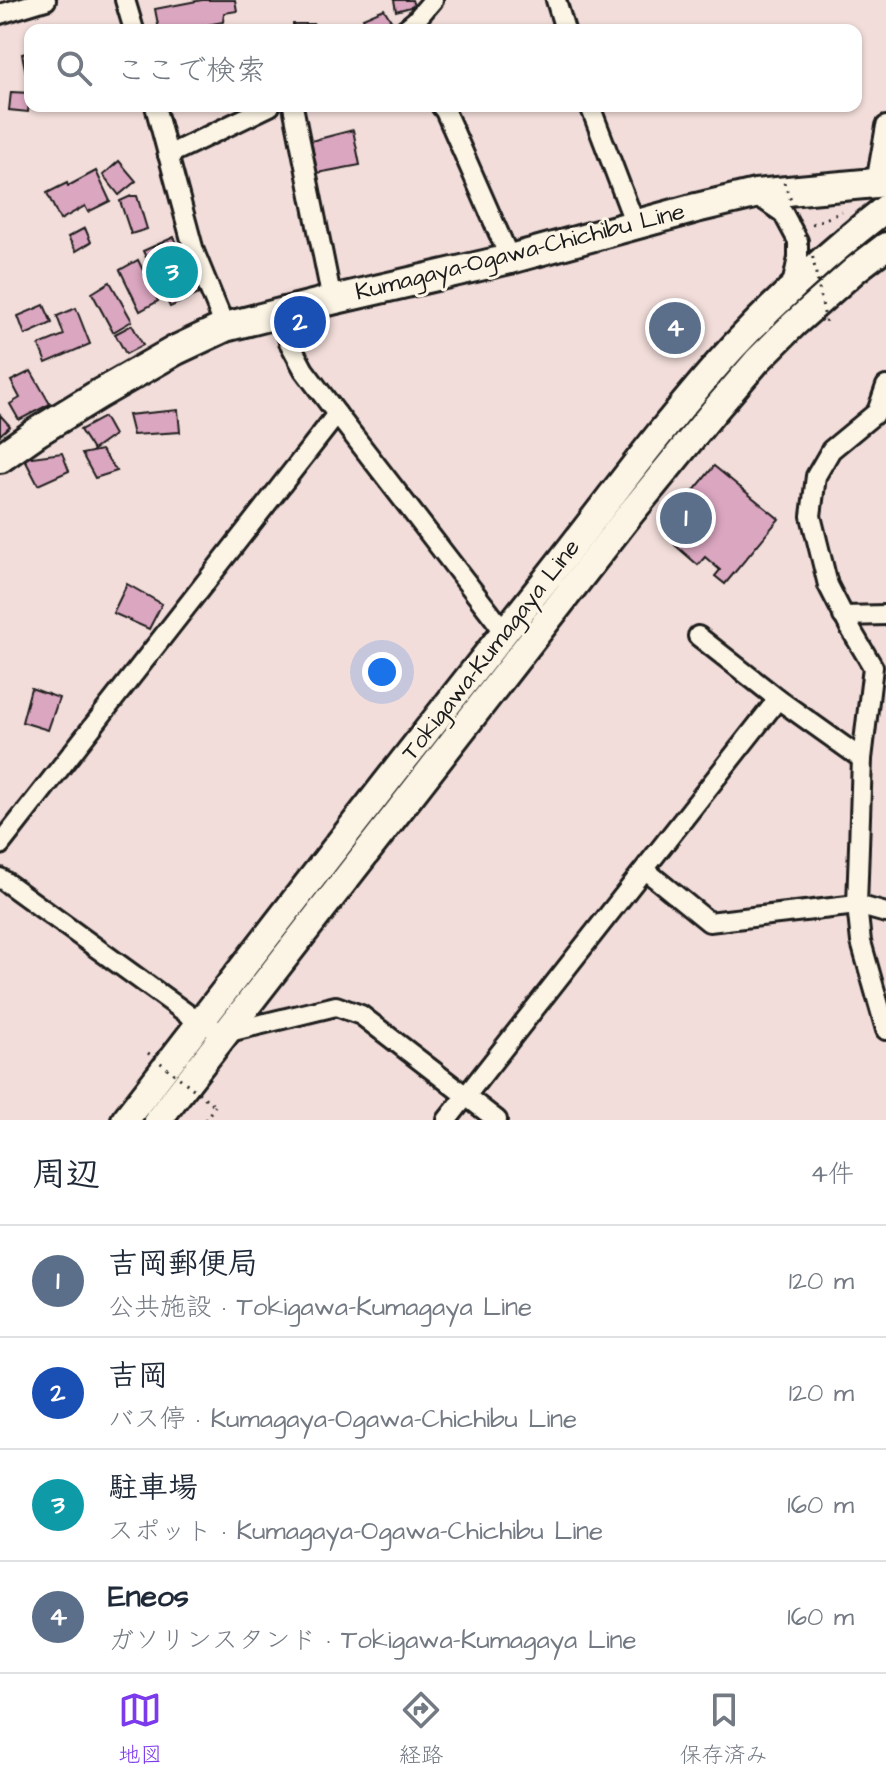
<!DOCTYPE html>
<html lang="ja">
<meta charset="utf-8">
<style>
body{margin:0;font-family:"Architects Daughter","Klee One",sans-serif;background:#f6f6f7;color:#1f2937}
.you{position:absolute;left:382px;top:672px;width:28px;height:28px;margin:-20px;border:6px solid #fff;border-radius:50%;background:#1a73e8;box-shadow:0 0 0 12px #1a73e833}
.badge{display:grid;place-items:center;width:52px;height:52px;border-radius:50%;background:#7c3aed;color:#fff;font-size:26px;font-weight:700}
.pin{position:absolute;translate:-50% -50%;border:4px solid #fff;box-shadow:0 2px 8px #0006}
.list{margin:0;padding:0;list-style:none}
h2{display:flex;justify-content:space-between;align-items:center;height:104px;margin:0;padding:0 32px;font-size:34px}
h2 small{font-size:26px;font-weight:400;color:#747a83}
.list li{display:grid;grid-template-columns:52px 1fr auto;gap:24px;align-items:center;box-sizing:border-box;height:112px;padding:0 32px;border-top:2px solid #e0e1e3}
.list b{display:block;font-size:30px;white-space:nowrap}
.list p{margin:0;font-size:26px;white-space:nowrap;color:#747a83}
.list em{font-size:26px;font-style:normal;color:#747a83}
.icon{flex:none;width:44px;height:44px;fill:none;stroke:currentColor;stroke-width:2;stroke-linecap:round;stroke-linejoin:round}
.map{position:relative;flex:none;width:886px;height:1120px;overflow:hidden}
.search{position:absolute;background:#fff;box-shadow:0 2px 6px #0004;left:24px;right:24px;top:24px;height:88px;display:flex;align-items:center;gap:20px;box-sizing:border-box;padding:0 28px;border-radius:16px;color:#747a83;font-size:30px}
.sheet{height:552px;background:#fff}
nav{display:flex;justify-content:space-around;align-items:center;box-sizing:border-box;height:112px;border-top:2px solid #e0e1e3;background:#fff;font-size:22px;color:#747a83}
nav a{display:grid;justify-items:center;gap:4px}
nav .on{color:#7c3aed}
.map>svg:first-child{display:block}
</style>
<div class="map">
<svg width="886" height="1120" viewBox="0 0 886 1120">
<rect width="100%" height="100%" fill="#f2ddda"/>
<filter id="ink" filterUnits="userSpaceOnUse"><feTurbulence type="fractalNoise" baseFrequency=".0125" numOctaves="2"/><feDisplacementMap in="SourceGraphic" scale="16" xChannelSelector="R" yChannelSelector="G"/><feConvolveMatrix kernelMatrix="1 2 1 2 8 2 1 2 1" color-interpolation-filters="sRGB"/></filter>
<g filter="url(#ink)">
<g fill="#dba6c0" stroke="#1c1c1c" stroke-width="2">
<path d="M202,0H235L237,11L224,13L223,22L180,30H159L155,9Z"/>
<path d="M394,0H412L414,6L396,11Z"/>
<path d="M384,9L395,27L390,30H369L363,18Z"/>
<path d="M293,24H314L315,30H293Z"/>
<path d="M30,52V82L28,83L22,54Z"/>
<path d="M11,92L30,93L28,112L9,110Z"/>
<path d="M353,130L360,165L317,173L311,141Z"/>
<path d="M119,161L136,181L119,195L103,175Z"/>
<path d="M96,171L110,201L88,212L85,206L60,220L47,193L67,183L68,186Z"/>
<path d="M131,196H137L147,229L131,234L120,201Z"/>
<path d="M85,228L91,242L76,251L68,237Z"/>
<path d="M174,237L201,293L170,307L143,251Z"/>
<path d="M138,260L158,301L140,311L120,270Z"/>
<path d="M110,282L132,321L113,332L92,293Z"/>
<path d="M44,305L52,323L25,335L18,316Z"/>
<path d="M76,308L90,344L46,363L39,345L64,335L57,316Z"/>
<path d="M132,325L143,345L126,354L115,334Z"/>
<path d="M31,371L50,404L19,420L10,404L20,398L11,381Z"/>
<path d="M178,410L180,432L133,435L128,415Z"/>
<path d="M0,415L10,426L0,435Z"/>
<path d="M104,417L114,435L93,450L80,430Z"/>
<path d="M101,450L117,471L95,478L82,454Z"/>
<path d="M62,453L69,471L38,485L24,458Z"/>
<path d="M714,466L779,519L725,584L715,576L720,570L705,557L698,565L675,545L682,536L667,524Z"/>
<path d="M127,584L162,604L149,629L113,613Z"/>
<path d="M31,688L59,698L48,730L22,722Z"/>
</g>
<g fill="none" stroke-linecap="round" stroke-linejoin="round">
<defs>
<g id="minor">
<path d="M125,0L134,30"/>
<path d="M556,0L565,30"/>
<path d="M0,14L46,0"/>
<path d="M404,30L415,21L433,0"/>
<path d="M155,106L194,251L225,327"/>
<path d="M293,106L332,300"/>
<path d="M441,106L445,111L510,259"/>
<path d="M590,106L635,224"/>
<path d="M168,155L270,106"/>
<path d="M876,183L886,126"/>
<path d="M755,194L783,213L798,241V258L791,290"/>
<path d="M283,313L289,342L304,370L337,414"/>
<path d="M886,386L877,412L831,450L816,476L811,516L828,585L850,628L873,667L862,759L857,905L861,942L886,1030"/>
<path d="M843,616L886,615"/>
<path d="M698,636L778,699L862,759"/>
<path d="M0,845L337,414L504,631"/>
<path d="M645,870L709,922L857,905L886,913"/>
<path d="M0,878L200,1023L225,1033L336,1006L361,1015L497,1120"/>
<path d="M447,1120L778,699"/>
</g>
<g id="secondary">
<path d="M125,1120C264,940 403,759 545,581C607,503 667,419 734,346C781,296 832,250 886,208"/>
<path d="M158,1120L630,514L714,411L757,361L794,324L856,269L886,246"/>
</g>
<path id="primary" d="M0,458L37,432L99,394L176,350L225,327L332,300L510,259L696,208L755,194L886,182"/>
</defs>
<use href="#minor" stroke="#1c1c1c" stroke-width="24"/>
<use href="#secondary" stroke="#1c1c1c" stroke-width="32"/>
<use href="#primary" stroke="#1c1c1c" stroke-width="34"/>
<g stroke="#1c1c1c" stroke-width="3" stroke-dasharray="2 6" stroke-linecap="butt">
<path d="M812,224L842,212"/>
<path d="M205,1120L215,1106"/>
</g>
<use href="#minor" stroke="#fcf5e5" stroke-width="18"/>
<use href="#secondary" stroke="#fcf5e5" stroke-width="26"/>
<use href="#primary" stroke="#fcf5e5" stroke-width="28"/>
<g stroke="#1c1c1c" stroke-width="3" stroke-dasharray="2 6" stroke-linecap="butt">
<path d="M781,175L812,254L826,323"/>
<path d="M148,1053L215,1106"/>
</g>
</g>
</g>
<g text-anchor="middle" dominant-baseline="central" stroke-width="6" stroke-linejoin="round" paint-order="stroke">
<g font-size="24" fill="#1c1c1c" stroke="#fcf5e5">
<text transform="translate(520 252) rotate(-14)">Kumagaya-Ogawa-Chichibu Line</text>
<text transform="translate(491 650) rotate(-52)">Tokigawa-Kumagaya Line</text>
</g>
</g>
</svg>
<div class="you"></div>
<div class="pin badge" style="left:686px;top:518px;background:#5c6f8a">1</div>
<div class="pin badge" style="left:300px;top:322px;background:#1a4fb4">2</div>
<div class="pin badge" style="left:172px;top:272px;background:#0f9aa8">3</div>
<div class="pin badge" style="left:675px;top:328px;background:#5c6f8a">4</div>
<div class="search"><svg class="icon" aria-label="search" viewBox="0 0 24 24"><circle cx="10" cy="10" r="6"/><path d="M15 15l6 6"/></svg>ここで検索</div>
</div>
<section class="sheet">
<h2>周辺<small>4件</small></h2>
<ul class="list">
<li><span class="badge" style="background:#5c6f8a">1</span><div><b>吉岡郵便局</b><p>公共施設 · Tokigawa-Kumagaya Line</p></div><em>120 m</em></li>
<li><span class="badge" style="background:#1a4fb4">2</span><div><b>吉岡</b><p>バス停 · Kumagaya-Ogawa-Chichibu Line</p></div><em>120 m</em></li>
<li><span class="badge" style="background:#0f9aa8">3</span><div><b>駐車場</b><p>スポット · Kumagaya-Ogawa-Chichibu Line</p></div><em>160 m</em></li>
<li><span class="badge" style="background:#5c6f8a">4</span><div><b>Eneos</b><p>ガソリンスタンド · Tokigawa-Kumagaya Line</p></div><em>160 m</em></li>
</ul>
</section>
<nav>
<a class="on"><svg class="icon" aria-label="map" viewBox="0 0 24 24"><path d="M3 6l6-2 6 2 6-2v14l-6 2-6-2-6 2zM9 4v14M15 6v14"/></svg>地図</a>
<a><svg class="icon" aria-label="directions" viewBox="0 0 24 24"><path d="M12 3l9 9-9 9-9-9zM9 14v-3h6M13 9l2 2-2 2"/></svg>経路</a>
<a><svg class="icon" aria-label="saved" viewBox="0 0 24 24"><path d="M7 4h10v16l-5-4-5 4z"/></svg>保存済み</a>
</nav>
